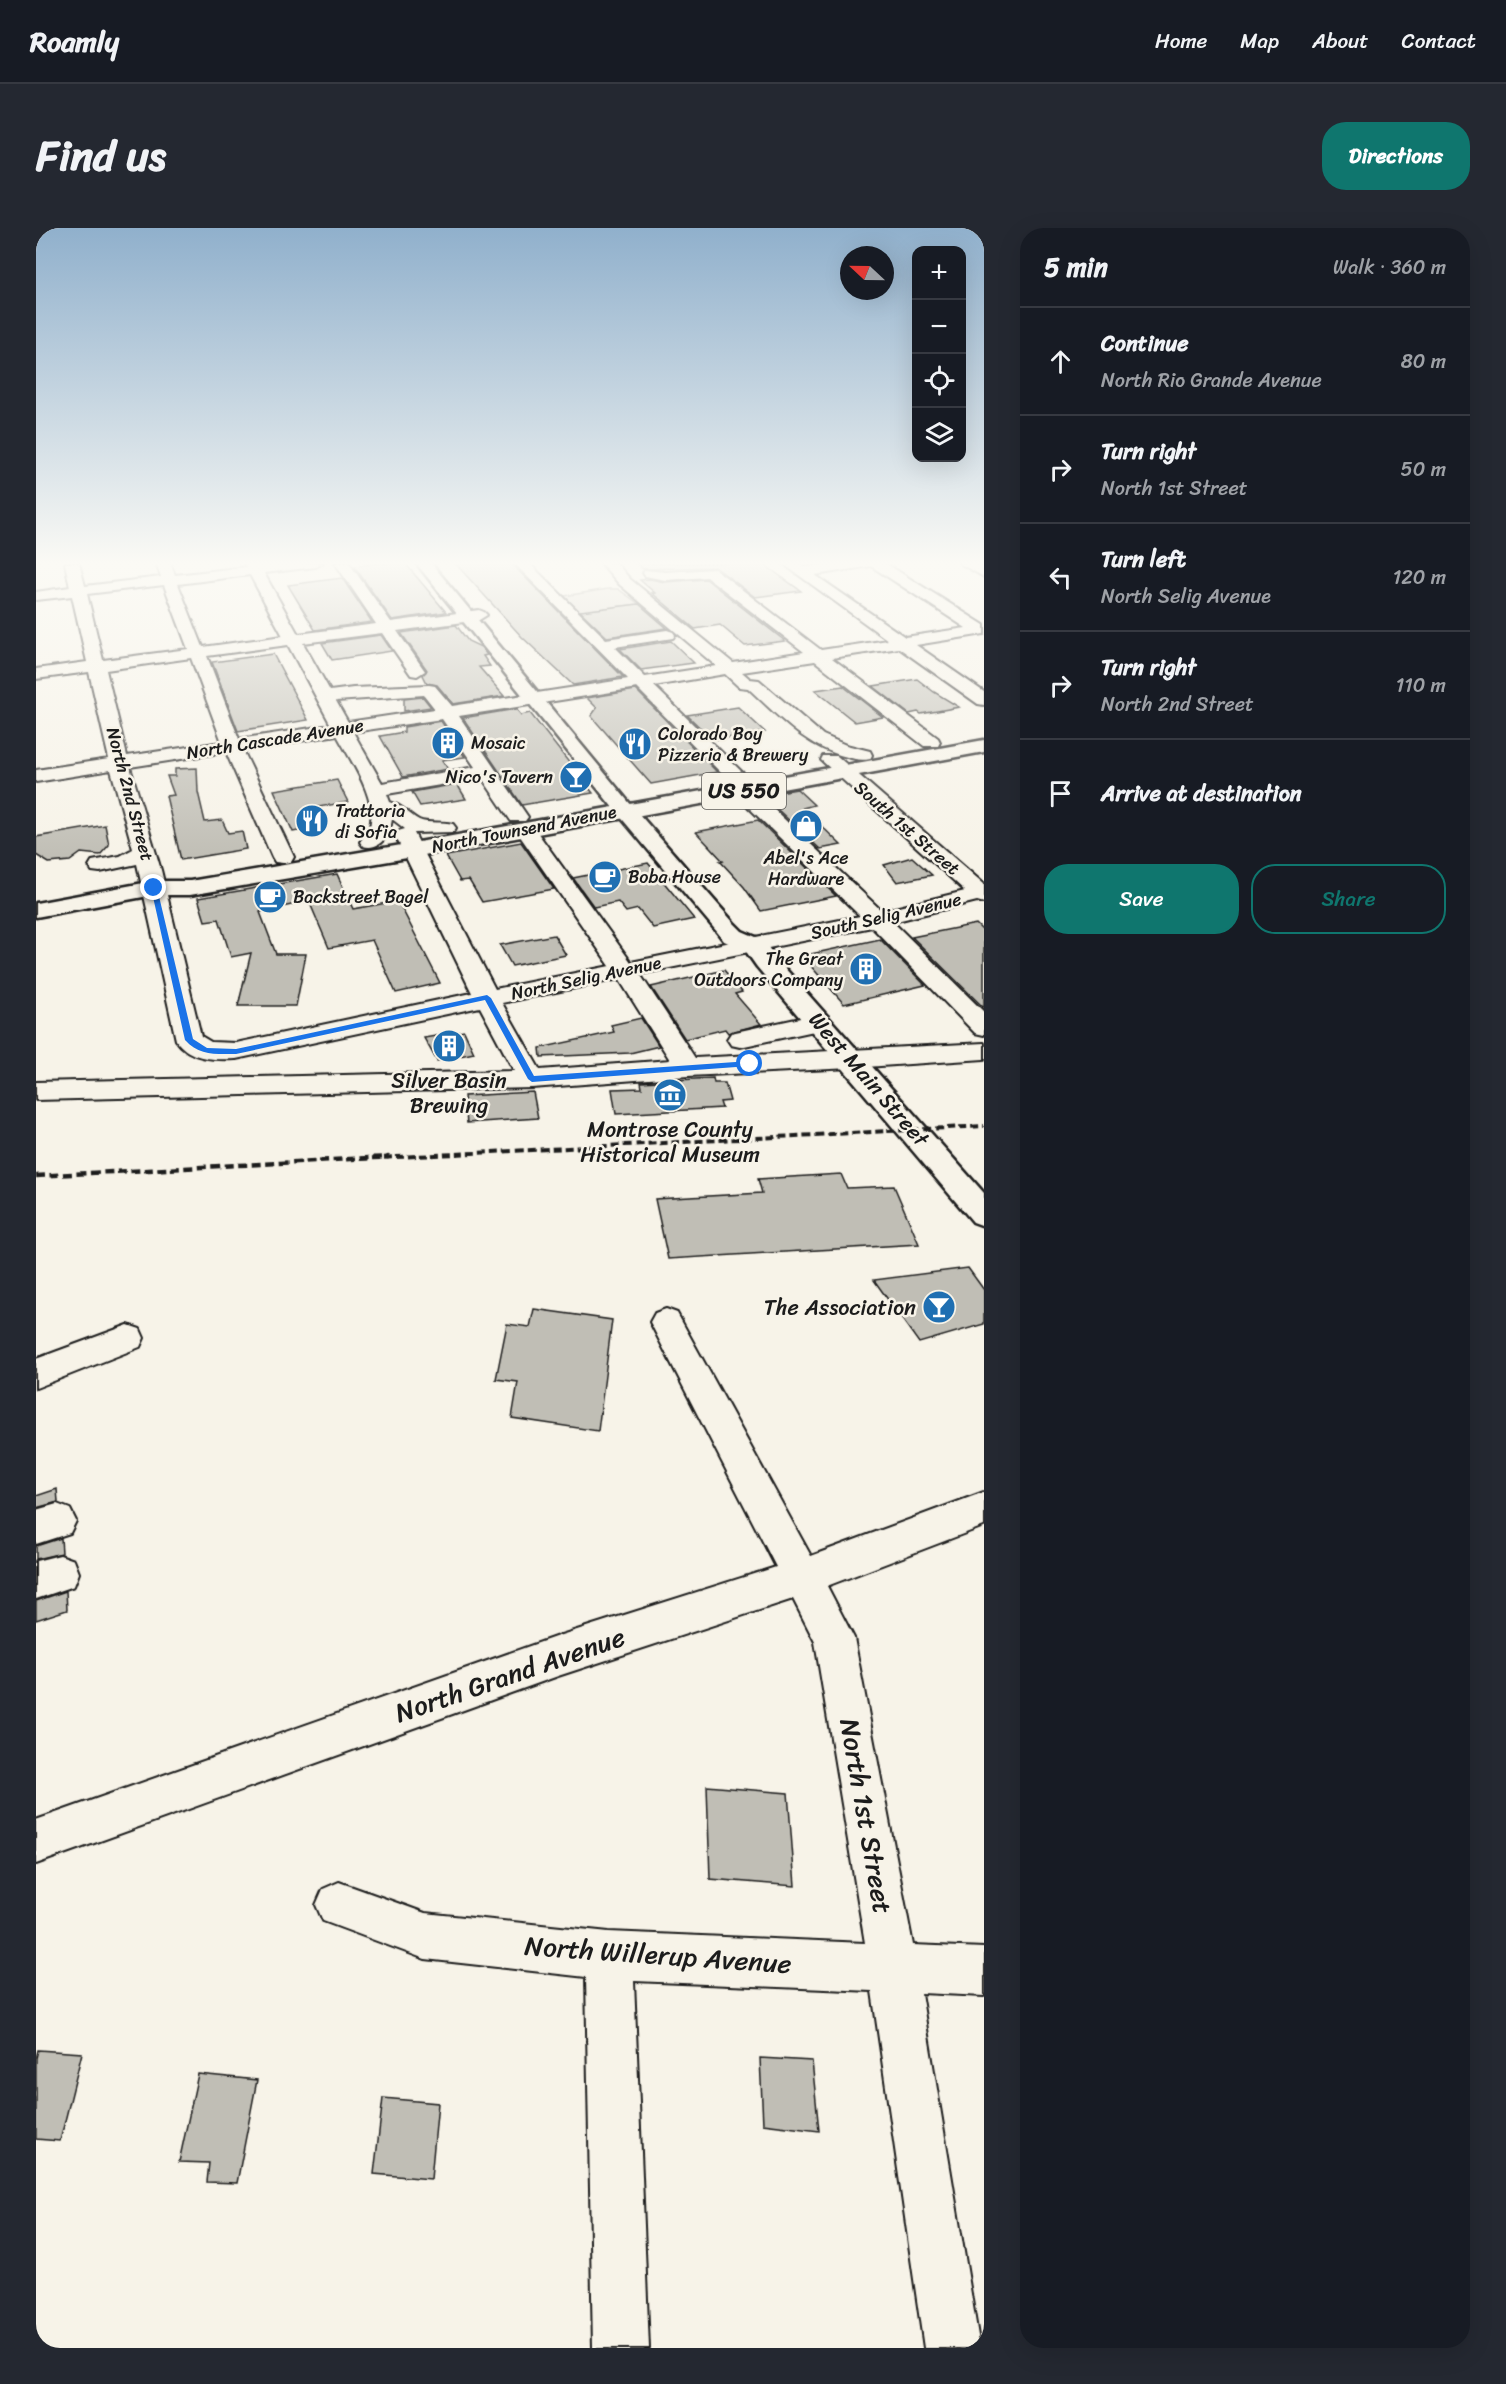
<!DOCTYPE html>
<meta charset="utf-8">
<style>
body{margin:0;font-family:Sriracha,sans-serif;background:#242831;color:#f1f3f6}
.controls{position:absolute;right:18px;top:18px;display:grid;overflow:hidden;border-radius:12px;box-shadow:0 6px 24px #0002}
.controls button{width:54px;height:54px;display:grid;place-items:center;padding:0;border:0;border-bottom:2px solid #363941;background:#171b24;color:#f1f3f6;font:30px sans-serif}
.compass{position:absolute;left:804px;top:18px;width:54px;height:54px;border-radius:50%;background:#171b24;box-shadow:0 6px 24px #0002;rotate:292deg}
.stop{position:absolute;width:18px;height:18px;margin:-14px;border:4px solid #1a73e8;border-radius:50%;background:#fff}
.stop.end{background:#1a73e8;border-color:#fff;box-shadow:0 2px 6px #0008}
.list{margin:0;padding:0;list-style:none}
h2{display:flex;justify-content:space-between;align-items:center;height:78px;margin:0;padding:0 24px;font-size:26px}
h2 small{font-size:20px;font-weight:400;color:#9ea1a6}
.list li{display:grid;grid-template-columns:39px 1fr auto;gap:18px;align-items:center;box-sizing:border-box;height:108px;padding:0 24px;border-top:2px solid #363941}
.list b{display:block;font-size:22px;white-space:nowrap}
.list p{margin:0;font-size:20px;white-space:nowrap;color:#9ea1a6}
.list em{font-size:20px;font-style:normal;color:#9ea1a6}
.actions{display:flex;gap:12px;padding:18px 24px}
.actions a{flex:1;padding:14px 0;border:2px solid #0f766e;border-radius:24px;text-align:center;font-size:21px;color:#0f766e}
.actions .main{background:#0f766e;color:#fff}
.icon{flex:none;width:33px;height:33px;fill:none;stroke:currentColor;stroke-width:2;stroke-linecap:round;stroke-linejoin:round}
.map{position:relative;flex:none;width:948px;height:2120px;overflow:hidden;border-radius:24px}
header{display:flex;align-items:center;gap:36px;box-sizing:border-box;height:84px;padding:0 30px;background:#171b24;border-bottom:2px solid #363941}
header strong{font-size:28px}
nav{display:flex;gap:33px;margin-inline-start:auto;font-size:21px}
.intro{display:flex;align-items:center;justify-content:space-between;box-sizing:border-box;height:144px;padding:0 36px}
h1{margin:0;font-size:42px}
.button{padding:15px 27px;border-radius:24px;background:#0f766e;color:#fff;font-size:21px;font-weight:700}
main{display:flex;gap:36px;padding:0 36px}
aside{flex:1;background:#171b24;border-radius:24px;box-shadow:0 6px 24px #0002}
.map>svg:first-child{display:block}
</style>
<header>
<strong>Roamly</strong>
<nav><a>Home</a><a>Map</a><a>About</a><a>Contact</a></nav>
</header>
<div class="intro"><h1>Find us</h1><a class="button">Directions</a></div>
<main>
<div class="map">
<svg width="948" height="2120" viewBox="0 0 948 2120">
<rect width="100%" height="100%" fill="#f7f3e8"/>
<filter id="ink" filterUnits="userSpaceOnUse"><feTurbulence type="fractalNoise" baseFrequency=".0167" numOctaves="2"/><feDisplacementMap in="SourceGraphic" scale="12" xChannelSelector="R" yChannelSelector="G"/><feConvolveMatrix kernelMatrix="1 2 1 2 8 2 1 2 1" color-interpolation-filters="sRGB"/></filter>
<g filter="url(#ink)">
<path fill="#d7d3cb" stroke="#7a7874" stroke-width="1.5" d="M572,361H582L603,376L538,384L522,369Z"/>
<g fill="#c0beb5" stroke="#1c1c1c" stroke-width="1.5">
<path d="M342,335H369L410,384L356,392L318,338Z"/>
<path d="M419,335H475L587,449L537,457L486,409Z"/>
<path d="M600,335H726L765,363L719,369L679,339L607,341Z"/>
<path d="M306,350L336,394L279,402L252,357Z"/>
<path d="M614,351L629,354L670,351L749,413L709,418L684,397L659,401L616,365H619L604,352Z"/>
<path d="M603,376L631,400L571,409L544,383Z"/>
<path d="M420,397L432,413L445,419L451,427L447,428L454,438L443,439L468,468L417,476L401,457L391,455L387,447L391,442L365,405Z"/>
<path d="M345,407L356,423L296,432L286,415Z"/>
<path d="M635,413L658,435L605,442L584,421Z"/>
<path d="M237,426L272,492L202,503L176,434Z"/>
<path d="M881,451L898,464L923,479L885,486L882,484L873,486L837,458Z"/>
<path d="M807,458L847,489L819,494L779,462Z"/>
<path d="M600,462L681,544L615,556L555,488L561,480L551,470Z"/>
<path d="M387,469L395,479L368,483V471Z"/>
<path d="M702,479L729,504L677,512L651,487Z"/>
<path d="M480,481L485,487L494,485L557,565L486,577L427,490Z"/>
<path d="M405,493L429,529L406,532L412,541L367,549L344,508L368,504V499Z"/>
<path d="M161,540L162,564L169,594L186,592L192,605L206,603L210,621L145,632L130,568L138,567L131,548H139V541Z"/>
<path d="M301,552L312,574L282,579L288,594L282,595L284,599L257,604L238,562Z"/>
<path d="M421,556L430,571L384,578L376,564Z"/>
<path d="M761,561L778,577L767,580L805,617L784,621L726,567Z"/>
<path d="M722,592L800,668L725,683L708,659L684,633H687L660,604Z"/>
<path d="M69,597L73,617L64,627L45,625L34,633L13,635L0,627V609Z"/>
<path d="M485,614L518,661L446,674L433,652L424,653L410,628Z"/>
<path d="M876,629L896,647L861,654L848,637Z"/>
<path d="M612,635L658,691L617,700L602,681L590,684L582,674L558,679L537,650Z"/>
<path d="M301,646L317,681L362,673L404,755L360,765L336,712L293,720L273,673L224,684L240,726H270L260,778H202L215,725L195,729L183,691L169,693L162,670Z"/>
<path d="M940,696L948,704V780L876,709Z"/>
<path d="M518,707L530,727L476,738L464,717Z"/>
<path d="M844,711L889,757L808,776L766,728Z"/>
<path d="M688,742L706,764L699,766L725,796L692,805L689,801L649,811L615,759Z"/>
<path d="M605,790L623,818L594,825L505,829L504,820L578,804L575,797Z"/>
<path d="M428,803L438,825L401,833L388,810Z"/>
<path d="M677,850L678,855H689L694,873L684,874L686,880L580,886L576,861L606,860L605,854Z"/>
<path d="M497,864L502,890L431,895L428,868Z"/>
<path d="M805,946L811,960L858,958L883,1016L632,1031L619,971L726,965L722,951Z"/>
<path d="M932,1040L948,1062V1096L883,1115L838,1052Z"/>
<path d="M498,1081L576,1092L562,1203L476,1190L482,1154L460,1151L471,1096L494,1099Z"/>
<path d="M21,1261L22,1274L0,1280V1268Z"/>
<path d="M25,1310L26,1325L0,1331V1318Z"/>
<path d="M30,1363L31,1382L0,1392V1373Z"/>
<path d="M671,1558L752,1565L759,1658L674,1651Z"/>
<path d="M2,1822L46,1825L24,1913L0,1911V1830Z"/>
<path d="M724,1830L776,1833L783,1903L727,1896Z"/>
<path d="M162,1846L221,1852L201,1955L171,1954L173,1935L143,1934Z"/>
<path d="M347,1870L402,1875L395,1951L338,1946Z"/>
</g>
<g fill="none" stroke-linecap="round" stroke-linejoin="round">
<defs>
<g id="minor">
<path d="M29,335H43L49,358L125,349L120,335H134L139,347L210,339L208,335H222L223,337L287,335L280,339L228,345L262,406L340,396L299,335H313L355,394L443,382L448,384L451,387L443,392L361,403L389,443L381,448L375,447L346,405L267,415L294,463L317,460L393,457L399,458L416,478L592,451L478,335H493L570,411L631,402L637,404L639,407L637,410L579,419L609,449L680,438L583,356L565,335H580L594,351L697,435L768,424L671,349L629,352L609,348L607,345L609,342L629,344L679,341L785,422L852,412L746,335H762L769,339L800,335H849L948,397V406L880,417L948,464V477L942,476L863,420L796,430L902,510L904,514L902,518H888L779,433L706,444L714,451L723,452L787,507L810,517L834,523L836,527L834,531C825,533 819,531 811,529C768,518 744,489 712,460L703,459L689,446L618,458L707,545L710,549L707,553H693L601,460L423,488L492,589L489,593H475L446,550L351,566L354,574C366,577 372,586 383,592C392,596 407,593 417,596L420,600L417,604L378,605L459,761L574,738L479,601L482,597L489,595L496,597L595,734L824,688L700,567L697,563L700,559H714L846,683L929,663L785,532L787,528H801L948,656V675L941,673L857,694L948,784V807L939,805L836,699L604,746L659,830L948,815V831L815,840L652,848L496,860L0,872V854L478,843L444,779L200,831C179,832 153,832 140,812L101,636L64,644L56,643L53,638L56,633L84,628L97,621L75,542L0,554V542L73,531L53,444L0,451V441L51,434L36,368L0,372V364L34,359ZM835,338L930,400L869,409L779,347ZM214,347L247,408L167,419L142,356ZM128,357L152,421L67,432L51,366ZM252,417L295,497L203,511L171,428ZM155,430L186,514L91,528L70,442ZM388,467L399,481L312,494L300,473ZM406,491L439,539L346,555L317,504ZM301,507C313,530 346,576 332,603C330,607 326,610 324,614L327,618C344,623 354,607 356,591L369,601L362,603L359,607L436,765L200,815L175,814L165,808L125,642L94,539L190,524L236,629L239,634L247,635L255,634L258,629L207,522ZM583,751L634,832L504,842L466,775Z"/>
<path d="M923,335H940L948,339V349Z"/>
<path d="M783,786L792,788L796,794L792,800L704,819L695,817L691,811L695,805Z"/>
<path d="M630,1081L641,1085L775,1328L948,1264V1298L791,1358L818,1410L877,1717L948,1720V1768L885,1765L944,2120H888L836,1763L598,1753L613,2120H557L550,1749L389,1731L287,1693L280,1677L287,1661L303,1654L389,1685L573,1704L829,1715L779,1414L757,1371L522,1448L0,1636V1592L522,1408L740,1339L614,1094L619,1085Z"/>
<path d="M92,1097L104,1101L108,1110L104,1119L0,1160V1131Z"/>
<path d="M21,1276L34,1281L40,1293L34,1305L0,1316V1282Z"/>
<path d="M24,1327L38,1332L43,1345L38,1358L0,1371V1333Z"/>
</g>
<path id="major" d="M380,335H395L596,578L698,695L706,703L727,712L739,729L948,965V998L937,994L721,739L709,722L688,713L682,705L582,586Z"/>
<path id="highway" d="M948,512V524L377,629L154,667H118L0,689V675L118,653H154L377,615Z"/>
</defs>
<use href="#minor" stroke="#1c1c1c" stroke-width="4"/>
<use href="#major" stroke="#1c1c1c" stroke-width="5"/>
<use href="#highway" stroke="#1c1c1c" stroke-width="5"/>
<use href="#minor" fill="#f7f3e8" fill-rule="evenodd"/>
<use href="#major" fill="#f7f3e8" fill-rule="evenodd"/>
<use href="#highway" fill="#f7f3e8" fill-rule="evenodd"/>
<path stroke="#1c1c1c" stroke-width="4" stroke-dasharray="8 4" stroke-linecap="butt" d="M324,931L948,898"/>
<path stroke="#1c1c1c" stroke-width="4.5" stroke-dasharray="9 4.5" stroke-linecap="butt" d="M0,948L353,929"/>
</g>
</g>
<linearGradient id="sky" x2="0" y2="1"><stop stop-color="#90b0cc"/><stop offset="0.53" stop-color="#fbfaf5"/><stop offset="1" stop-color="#fbfaf5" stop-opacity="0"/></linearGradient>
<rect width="948" height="632" fill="url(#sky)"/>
<path fill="#1a73e8" d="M118,658L121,660L157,811L171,820L200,821L451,767L455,770L498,848L714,833L718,836L714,838L496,854L492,851L449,772L200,826C180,826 163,828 149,812L115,660Z"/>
<defs>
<symbol id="building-disc" viewBox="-11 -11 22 22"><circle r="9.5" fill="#1f6fb2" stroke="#f7f3e8"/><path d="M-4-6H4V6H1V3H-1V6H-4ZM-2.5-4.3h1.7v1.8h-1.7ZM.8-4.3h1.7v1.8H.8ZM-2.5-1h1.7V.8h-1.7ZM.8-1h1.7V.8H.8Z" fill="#fff"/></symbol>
<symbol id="restaurant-disc" viewBox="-11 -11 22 22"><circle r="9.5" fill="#1f6fb2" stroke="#f7f3e8"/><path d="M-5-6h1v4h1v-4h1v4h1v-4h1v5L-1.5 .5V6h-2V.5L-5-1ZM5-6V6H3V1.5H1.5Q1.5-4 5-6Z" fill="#fff"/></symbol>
<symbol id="bar-disc" viewBox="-11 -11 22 22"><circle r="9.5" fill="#1f6fb2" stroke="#f7f3e8"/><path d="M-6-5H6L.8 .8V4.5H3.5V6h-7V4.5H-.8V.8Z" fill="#fff"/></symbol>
<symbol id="shop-disc" viewBox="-11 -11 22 22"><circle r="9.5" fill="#1f6fb2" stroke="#f7f3e8"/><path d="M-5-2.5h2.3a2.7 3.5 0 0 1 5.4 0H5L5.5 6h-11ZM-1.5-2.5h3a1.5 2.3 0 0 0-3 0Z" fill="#fff"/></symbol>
<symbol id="cafe-disc" viewBox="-11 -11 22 22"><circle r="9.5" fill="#1f6fb2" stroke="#f7f3e8"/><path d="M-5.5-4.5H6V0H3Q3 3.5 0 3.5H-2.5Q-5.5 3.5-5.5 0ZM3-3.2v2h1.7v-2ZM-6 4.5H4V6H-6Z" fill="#fff"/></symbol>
<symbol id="museum-disc" viewBox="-11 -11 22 22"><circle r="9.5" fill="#1f6fb2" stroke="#f7f3e8"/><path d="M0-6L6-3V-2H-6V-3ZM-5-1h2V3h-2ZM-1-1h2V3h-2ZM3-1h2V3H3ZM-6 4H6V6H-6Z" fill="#fff"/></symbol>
</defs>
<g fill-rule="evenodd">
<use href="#building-disc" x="393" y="496" width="38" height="38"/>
<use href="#restaurant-disc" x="580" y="497" width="38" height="38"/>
<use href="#bar-disc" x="521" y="530" width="38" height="38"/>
<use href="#restaurant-disc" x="257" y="574" width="38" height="38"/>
<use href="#shop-disc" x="751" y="579" width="38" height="38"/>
<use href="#cafe-disc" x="550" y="630" width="38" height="38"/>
<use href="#cafe-disc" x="215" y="650" width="38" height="38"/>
<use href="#building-disc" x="811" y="722" width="38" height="38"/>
<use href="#building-disc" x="394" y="799" width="38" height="38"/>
<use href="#museum-disc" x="615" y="848" width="38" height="38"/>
<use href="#bar-disc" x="884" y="1060" width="38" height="38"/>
</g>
<g text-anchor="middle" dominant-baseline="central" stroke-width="5" stroke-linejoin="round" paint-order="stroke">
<g font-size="18" fill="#1c1c1c" stroke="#f7f3e8" text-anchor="start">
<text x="622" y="506">Colorado Boy<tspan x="622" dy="21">Pizzeria &amp; Brewery</tspan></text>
<text x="435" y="515">Mosaic</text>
<text x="517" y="549" text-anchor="end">Nico's Tavern</text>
<text x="299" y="583">Trattoria<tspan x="299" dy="21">di Sofia</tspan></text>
<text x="770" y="630" text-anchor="middle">Abel's Ace<tspan x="770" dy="21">Hardware</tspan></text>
<text x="592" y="649">Boba House</text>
<text x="257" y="669">Backstreet Bagel</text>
<text x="807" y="731" text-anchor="end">The Great<tspan x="807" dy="21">Outdoors Company</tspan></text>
</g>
<g font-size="18" fill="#1c1c1c" stroke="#f7f3e8">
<text transform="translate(239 511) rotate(-9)">North Cascade Avenue</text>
<text transform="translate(94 566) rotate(75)">North 2nd Street</text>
<text transform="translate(871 600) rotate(41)">South 1st Street</text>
<text transform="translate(488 601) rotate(-11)">North Townsend Avenue</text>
<text transform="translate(850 688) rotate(-13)">South Selig Avenue</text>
<text transform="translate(550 750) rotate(-12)">North Selig Avenue</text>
</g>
<rect fill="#f7f3e8" stroke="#5e5c59" stroke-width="1.5" x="666" y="545" width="84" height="36" rx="4.5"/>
<g font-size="21" font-weight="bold" fill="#1c1c1c">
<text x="708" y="563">US 550</text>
</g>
<g font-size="22" fill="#1c1c1c" stroke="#f7f3e8">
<text transform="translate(833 851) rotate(49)">West Main Street</text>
</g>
<g font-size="22" fill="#1c1c1c" stroke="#f7f3e8">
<text x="413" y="852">Silver Basin<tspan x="413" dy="25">Brewing</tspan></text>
<text x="634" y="901">Montrose County<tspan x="634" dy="25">Historical Museum</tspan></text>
<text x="880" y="1079" text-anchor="end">The Association</text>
</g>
<g font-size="27" fill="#1c1c1c" stroke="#f7f3e8">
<text transform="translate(474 1447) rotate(-19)">North Grand Avenue</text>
<text transform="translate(830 1588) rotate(80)">North 1st Street</text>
<text transform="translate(622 1727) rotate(4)">North Willerup Avenue</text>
</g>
</g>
</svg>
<div class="controls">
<button>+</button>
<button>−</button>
<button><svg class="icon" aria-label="locate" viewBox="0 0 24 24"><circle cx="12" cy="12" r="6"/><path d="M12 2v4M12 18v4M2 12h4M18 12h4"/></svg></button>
<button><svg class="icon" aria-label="layers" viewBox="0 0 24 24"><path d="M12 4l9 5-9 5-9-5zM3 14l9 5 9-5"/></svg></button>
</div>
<svg class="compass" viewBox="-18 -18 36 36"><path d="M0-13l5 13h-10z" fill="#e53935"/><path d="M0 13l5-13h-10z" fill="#9ea1a6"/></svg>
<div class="stop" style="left:714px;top:836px"></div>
<div class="stop end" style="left:118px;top:660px"></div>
</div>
<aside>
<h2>5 min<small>Walk · 360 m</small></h2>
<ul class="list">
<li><svg class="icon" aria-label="ahead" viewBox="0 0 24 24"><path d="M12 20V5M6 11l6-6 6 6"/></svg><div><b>Continue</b><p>North Rio Grande Avenue</p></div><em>80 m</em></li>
<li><svg class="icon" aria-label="right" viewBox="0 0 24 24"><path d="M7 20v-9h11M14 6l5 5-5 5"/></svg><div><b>Turn right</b><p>North 1st Street</p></div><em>50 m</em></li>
<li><svg class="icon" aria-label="left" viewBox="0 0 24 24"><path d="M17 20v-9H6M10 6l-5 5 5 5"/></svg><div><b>Turn left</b><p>North Selig Avenue</p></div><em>120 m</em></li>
<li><svg class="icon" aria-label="right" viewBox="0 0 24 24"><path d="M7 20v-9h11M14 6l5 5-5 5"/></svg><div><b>Turn right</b><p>North 2nd Street</p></div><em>110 m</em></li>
<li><svg class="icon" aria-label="arrive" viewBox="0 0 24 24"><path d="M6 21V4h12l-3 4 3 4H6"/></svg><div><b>Arrive at destination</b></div></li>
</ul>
<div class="actions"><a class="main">Save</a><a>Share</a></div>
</aside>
</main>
